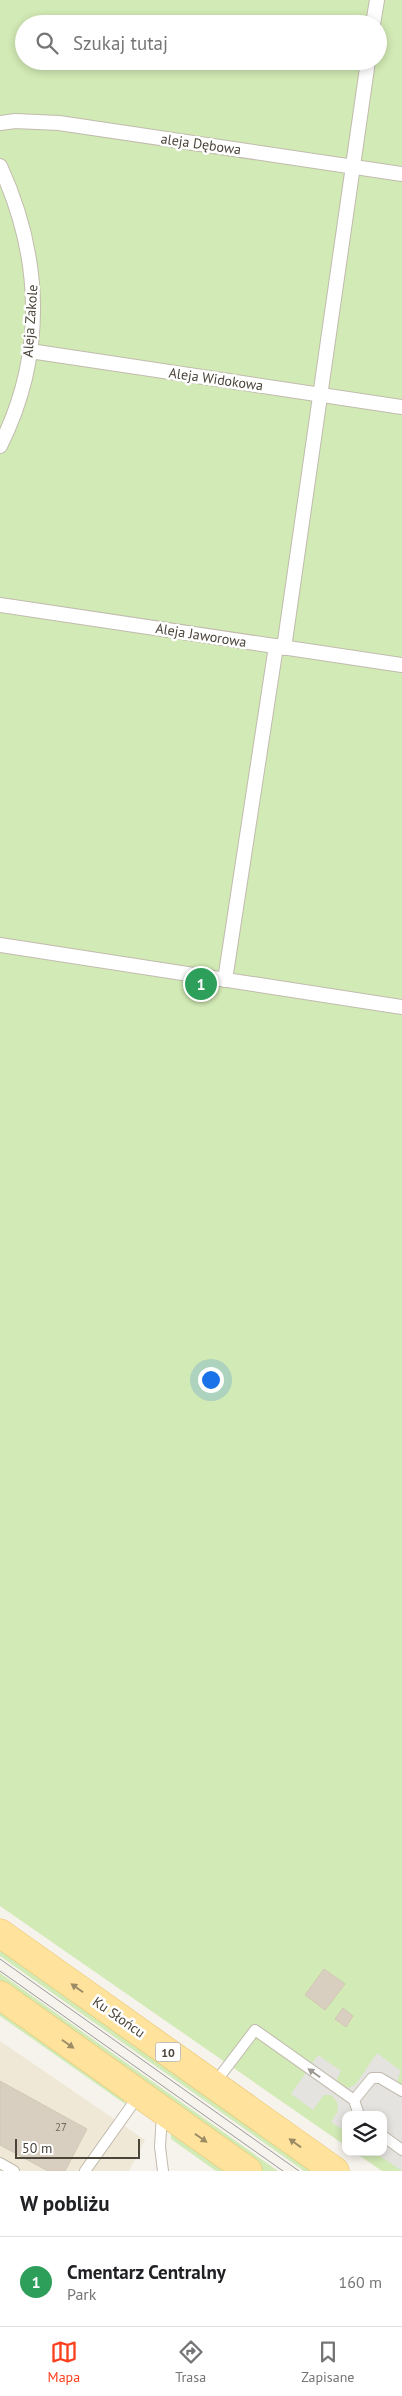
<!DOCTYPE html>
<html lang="pl">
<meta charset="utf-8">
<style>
body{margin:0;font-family:"PT Sans",sans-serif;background:#f6f6f6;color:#202124}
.controls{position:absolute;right:15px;bottom:15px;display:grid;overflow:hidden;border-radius:10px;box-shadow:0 2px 8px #0003}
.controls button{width:45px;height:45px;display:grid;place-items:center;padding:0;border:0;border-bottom:1px solid #e0e0e0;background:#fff;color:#202124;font:25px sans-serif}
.scale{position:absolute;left:15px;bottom:12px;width:125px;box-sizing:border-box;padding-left:5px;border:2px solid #4b4439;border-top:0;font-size:14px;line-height:18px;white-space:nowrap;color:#4b4439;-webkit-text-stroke:4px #fff;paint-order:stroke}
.you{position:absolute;left:210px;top:1379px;width:18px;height:18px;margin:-12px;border:4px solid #fff;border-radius:50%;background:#1a73e8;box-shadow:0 0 0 8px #1a73e833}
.badge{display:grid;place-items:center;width:32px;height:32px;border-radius:50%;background:#fc3f1d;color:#fff;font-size:16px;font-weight:700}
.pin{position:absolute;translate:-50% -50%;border:2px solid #fff;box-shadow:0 1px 5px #0006}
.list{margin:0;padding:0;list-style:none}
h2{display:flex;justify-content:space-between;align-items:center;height:65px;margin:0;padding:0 20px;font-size:21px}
h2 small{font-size:16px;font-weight:400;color:#757577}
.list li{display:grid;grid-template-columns:32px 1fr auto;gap:15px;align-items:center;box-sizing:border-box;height:90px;padding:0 20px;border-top:1px solid #e0e0e0}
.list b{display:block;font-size:19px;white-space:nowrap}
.list p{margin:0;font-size:16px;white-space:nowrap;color:#757577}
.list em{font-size:16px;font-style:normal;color:#757577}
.icon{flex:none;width:28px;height:28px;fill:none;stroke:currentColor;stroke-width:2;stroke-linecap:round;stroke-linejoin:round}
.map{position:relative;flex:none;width:402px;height:2171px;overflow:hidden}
.search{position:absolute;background:#fff;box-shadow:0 2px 8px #0003;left:15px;right:15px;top:15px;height:55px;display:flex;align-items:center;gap:12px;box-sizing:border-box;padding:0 18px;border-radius:28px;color:#757577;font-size:19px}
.sheet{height:155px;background:#fff}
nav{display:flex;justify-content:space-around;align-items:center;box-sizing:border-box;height:70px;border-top:1px solid #e0e0e0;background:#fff;font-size:14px;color:#757577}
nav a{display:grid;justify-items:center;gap:2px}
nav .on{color:#fc3f1d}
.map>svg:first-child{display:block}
</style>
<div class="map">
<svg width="402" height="2171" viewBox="0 0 402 2171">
<rect width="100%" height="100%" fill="#f6f3ec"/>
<path fill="#efe8d6" d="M0,2041L145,2140L129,2171H0Z"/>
<g fill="#d2eab5" fill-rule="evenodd">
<path d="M0,0H402V2171H382L354,2152H383V2115H346V2146L0,1906ZM24,24H378V61H24Z"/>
<path d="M0,1945L319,2171H304L0,1956Z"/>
<path d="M0,1973L278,2171H262L0,1986Z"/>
<path d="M0,2004L126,2098L125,2104L0,2016Z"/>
<path d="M171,2132L235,2171H216L171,2139Z"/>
</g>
<path fill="#e5e3e0" d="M377,2053L401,2071L397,2081L402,2085V2171L374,2152H383V2115H346V2132L331,2122L338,2111L337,2102L331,2095H324L313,2110L291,2094L318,2055L341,2071L336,2081L338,2084L349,2088L356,2084Z"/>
<g fill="#d8cfc1" stroke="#d3c7b4">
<path d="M324,1969L345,1984L325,2010L305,1995Z"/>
<path d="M343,2008L353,2016L346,2027L335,2019Z"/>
<path d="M0,2081L87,2129L65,2171H48L0,2145Z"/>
</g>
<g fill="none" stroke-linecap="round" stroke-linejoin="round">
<defs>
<g id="service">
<path d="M214,2084L255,2030L354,2100"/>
<path d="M162,2113L160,2147L163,2171"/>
<path d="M359,2115L354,2100L372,2078H380L402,2091"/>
<path d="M383,2136L402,2150"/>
<path d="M0,2163L14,2171"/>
<path d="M85,2171L139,2095"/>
</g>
<g id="pedestrian">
<path d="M373,24L377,0"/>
<path d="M0,123L15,121L59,123L402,174"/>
<path d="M0,166C42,257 46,355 0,446"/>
<path d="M30,351L402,407"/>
<path d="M0,605L402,665"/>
<path d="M284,648L368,61"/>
<path d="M0,945L402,1007"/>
<path d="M225,980L276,646"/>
</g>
<g id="primary">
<path d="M0,1933L335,2171"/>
<path d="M0,1995L248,2171"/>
</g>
</defs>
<use href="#service" stroke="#c2bbae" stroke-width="12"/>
<use href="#pedestrian" stroke="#c2bbae" stroke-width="16"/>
<use href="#primary" stroke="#e6c16a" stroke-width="29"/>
<use href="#service" stroke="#fff" stroke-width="10"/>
<use href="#pedestrian" stroke="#fff" stroke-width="14"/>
<use href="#primary" stroke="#ffe39c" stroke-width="28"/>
<g stroke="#9a9a9a" stroke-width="1">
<path d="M0,1959L299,2171"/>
<path d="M0,1971L283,2171"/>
</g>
</g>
<defs><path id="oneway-solid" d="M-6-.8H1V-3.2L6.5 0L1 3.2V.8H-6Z" transform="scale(1.25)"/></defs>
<g fill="#9c8c66">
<use href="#oneway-solid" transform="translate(77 1988) rotate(-145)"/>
<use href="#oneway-solid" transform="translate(68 2044) rotate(35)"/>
<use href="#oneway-solid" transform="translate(201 2138) rotate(35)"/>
<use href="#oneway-solid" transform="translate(295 2143) rotate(-144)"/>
</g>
<use fill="#9c9892" href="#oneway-solid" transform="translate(314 2073) rotate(-145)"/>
<g text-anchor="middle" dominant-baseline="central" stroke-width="5" stroke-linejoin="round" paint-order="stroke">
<g font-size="11" fill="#6e675b">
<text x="61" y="2127">27</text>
</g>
<rect fill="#fff" stroke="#817c74" stroke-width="1" x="155.5" y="2042.5" width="25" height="19" rx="4"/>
<g font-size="12" font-weight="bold" fill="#4b4439">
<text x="168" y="2052">10</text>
</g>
<g font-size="14" fill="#4b4439" stroke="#fff">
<text transform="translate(201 144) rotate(8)">aleja Dębowa</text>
<text transform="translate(30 321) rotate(-86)">Aleja Zakole</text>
<text transform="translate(216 379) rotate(8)">Aleja Widokowa</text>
<text transform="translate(201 635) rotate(9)">Aleja Jaworowa</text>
<text transform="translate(119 2017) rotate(35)">Ku Słońcu</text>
</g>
</g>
</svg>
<div class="controls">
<button><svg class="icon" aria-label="layers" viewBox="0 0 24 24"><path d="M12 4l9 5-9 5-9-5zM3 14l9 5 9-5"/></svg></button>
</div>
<div class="scale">50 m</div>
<div class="you"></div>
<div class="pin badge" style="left:201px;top:984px;background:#2e9e5b">1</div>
<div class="search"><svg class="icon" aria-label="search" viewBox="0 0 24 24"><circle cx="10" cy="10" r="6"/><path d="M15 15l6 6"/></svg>Szukaj tutaj</div>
</div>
<section class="sheet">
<h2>W pobliżu<small></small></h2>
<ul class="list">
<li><span class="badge" style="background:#2e9e5b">1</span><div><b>Cmentarz Centralny</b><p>Park</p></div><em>160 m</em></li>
</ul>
</section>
<nav>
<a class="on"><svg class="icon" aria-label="map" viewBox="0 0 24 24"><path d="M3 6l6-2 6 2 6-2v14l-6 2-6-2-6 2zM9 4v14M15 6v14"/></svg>Mapa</a>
<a><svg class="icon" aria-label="directions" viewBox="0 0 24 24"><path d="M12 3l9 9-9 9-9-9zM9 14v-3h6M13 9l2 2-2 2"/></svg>Trasa</a>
<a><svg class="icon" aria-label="saved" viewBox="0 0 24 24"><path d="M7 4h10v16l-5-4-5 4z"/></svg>Zapisane</a>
</nav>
